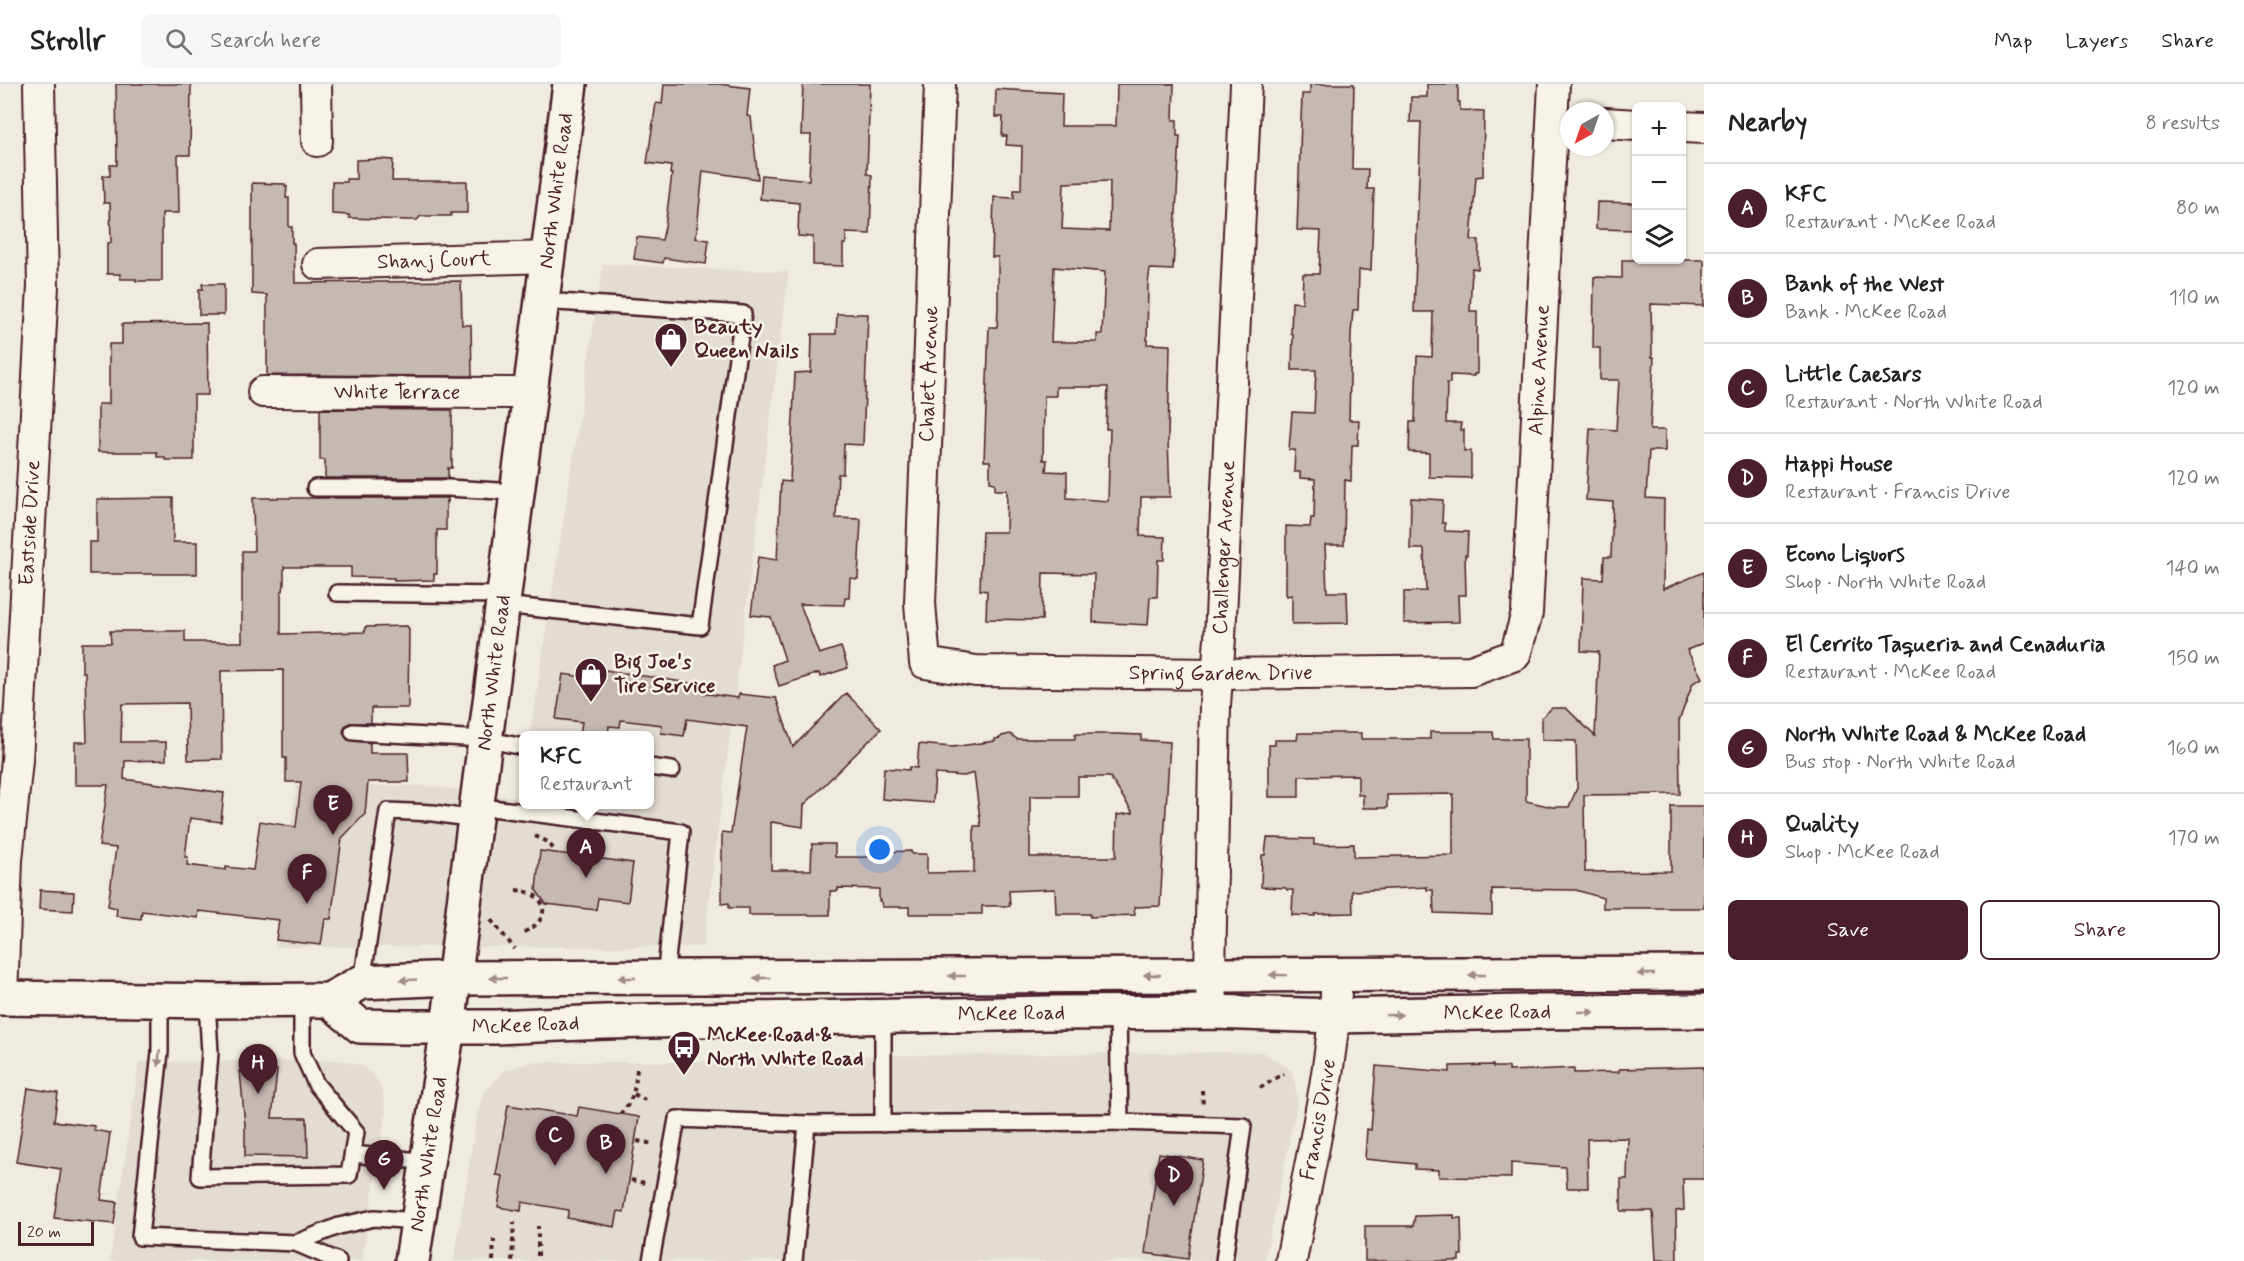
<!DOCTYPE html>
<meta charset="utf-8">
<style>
body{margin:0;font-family:Mynerve,sans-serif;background:#f6f6f6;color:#222}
.controls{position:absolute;right:18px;top:18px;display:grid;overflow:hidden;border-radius:9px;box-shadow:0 2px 4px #0004}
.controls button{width:54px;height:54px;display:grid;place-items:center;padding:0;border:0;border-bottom:2px solid #e0e0e0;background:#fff;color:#222;font:30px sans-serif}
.compass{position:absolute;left:1560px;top:18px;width:54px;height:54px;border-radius:50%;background:#fff;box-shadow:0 2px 4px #0004;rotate:220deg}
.scale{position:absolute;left:18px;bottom:15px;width:76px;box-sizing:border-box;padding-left:6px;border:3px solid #4a1f2b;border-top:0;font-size:16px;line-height:21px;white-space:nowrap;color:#4a1f2b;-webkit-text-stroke:4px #f7f3e8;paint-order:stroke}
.you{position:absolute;left:880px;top:766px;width:21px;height:21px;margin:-15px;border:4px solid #fff;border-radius:50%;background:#1a73e8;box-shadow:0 0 0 9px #1a73e833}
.badge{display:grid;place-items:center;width:39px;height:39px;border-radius:50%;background:#4a1f2b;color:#fff;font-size:20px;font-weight:700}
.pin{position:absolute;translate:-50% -50px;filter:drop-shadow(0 2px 3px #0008)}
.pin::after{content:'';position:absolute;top:32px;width:21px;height:18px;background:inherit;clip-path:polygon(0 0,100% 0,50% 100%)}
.popup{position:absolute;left:519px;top:647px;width:135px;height:78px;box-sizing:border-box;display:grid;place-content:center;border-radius:9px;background:#fff;filter:drop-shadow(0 2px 4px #0005);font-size:20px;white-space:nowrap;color:#767676}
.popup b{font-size:22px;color:#222}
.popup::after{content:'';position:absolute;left:50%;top:100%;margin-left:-12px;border:12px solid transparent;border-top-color:#fff}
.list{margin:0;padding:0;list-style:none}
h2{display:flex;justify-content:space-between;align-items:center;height:78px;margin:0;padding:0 24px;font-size:26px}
h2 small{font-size:20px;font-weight:400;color:#767676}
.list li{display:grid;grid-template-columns:39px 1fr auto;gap:18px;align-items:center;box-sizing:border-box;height:90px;padding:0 24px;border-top:2px solid #e0e0e0}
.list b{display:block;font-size:22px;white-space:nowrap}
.list p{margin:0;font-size:20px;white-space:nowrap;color:#767676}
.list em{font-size:20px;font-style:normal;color:#767676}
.actions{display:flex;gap:12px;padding:18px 24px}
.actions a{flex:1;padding:14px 0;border:2px solid #4a1f2b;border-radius:9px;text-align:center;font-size:21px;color:#4a1f2b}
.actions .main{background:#4a1f2b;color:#fff}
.icon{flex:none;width:33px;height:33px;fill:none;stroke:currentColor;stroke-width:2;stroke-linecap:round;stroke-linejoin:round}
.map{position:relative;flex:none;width:1704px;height:1177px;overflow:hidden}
header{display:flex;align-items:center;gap:36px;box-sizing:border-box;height:84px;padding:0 30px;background:#fff;border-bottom:2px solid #e0e0e0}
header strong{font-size:28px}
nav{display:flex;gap:33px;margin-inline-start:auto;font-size:21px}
.search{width:420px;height:54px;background:#f6f6f6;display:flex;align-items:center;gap:15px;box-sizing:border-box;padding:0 21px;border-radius:9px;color:#767676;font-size:22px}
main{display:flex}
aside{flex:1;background:#fff}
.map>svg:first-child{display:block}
</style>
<header>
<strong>Strollr</strong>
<div class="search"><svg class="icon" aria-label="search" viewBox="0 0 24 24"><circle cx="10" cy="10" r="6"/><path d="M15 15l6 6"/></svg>Search here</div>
<nav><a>Map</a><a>Layers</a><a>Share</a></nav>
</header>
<main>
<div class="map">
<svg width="1704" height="1177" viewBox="0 0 1704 1177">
<rect width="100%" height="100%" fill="#f0ebe0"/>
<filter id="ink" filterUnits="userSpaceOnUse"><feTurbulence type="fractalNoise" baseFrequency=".0167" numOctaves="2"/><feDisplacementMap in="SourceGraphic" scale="12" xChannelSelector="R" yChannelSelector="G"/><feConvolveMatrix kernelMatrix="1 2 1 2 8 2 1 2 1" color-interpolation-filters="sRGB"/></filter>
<g filter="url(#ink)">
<g fill="#e3dcd2">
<path d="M603,180L789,188L703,863H275L296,702H431L520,714L523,697V720H649V652L530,651Z"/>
<path d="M1262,968L1292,986L1298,1014L1265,1177H454L477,1030L484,1009L505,986L532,978H682L819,972Z"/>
<path d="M340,976L360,981L375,992L382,1005L386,1028L362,1177H110L139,978Z"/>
</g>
<g fill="#c6b8b3" stroke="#4a1f2b" stroke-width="1.5" fill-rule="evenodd">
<path d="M116,0H191L190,71H178L179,129H162V197H136V195H120V190H107V159H111L110,119H104L103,92H110V81H117Z"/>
<path d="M664,0H719L750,4L747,32L751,33L758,95L703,87L696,154L709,156L706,180L664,174L663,179L634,175L637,153L662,156L665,143L672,90H670L671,82L647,79L656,19L662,20Z"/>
<path d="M803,0H870L867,90L872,91L870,150L846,149V160H843V182L813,181V153L798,152L799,119L760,115L762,91L809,96L811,51H801Z"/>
<path d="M1117,0H1174L1173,36H1177V52H1180L1173,186L1150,185L1148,200L1147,260L1170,261L1168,355L1170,413H1141L1140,452L1165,453L1164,476H1158L1157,513H1150L1148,541L1093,538L1094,490L1043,489L1042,536L986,535L987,507L980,506L982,448H1006L1007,406H995V399L990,398V377H984L989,243H997L998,223V173H992L994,113L1014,114V106H1021L1022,62L1006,61L1007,52H1002L1003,33H995L996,5L1062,9L1061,42H1116ZM1110,97L1109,147L1062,145L1064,99ZM1054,183L1105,188L1102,250H1097V258H1051ZM1056,303H1108L1106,345H1110L1108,417L1067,414V388L1046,387L1047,376H1043L1044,312H1056Z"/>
<path d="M1310,0H1354L1352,85H1368L1367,105H1374L1371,186H1359L1358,226H1353L1351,250L1349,336H1359L1358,361H1352L1351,397L1345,396L1344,461H1325L1327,508H1347L1348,539L1292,540V511L1286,512V442L1310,443L1311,434H1314L1315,395L1300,394V388H1294L1295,366H1289L1292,328L1314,329L1316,286H1292L1293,250H1291L1292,218L1302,219L1303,190H1319L1321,147L1297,146L1302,10H1310Z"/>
<path d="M1427,0H1458V18H1460V26L1484,27L1483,92L1476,93L1471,156H1479L1478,185L1472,184L1470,227H1477V290H1474V292L1450,291V299H1447L1446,339H1461L1460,346H1464V367H1471V394L1429,393V369L1409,368L1410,338H1415L1417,272L1432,273L1433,228H1414L1421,38H1410L1411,13H1427Z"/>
<path d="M380,75L393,76L392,97H467V129H451V132H421L417,136H406L349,134V131L332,130V98H347L346,95H356V76Z"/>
<path d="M252,99L285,100V102H287L286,114H289V143H292V159H294L295,199L461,197L462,241H471L472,292L267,291V211L252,210Z"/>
<path d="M1597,118L1636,119V146L1596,145Z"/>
<path d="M1622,176H1704V222L1651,220L1652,273H1654L1650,346H1665V367H1649L1646,414L1664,415L1663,505L1704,488V559L1687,566L1702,594L1693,599L1679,637L1680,710L1584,711L1585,788L1671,787V722H1704V824H1603V814L1576,806L1492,805V831L1434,829L1433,806H1427V803L1352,807L1353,829L1315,830V832L1292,831L1293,806H1287L1286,804L1261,803L1262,771H1265L1267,754L1314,755V761L1354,760V773L1453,771V710L1387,711V724H1363V711H1358V691L1299,692V713H1269V661H1275V656H1297L1298,649H1361V655H1430V648H1493L1494,655H1526V717L1552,723H1569L1577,704L1576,657L1542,656V633L1552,624H1566L1595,652L1599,568L1581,567L1583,494L1603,495L1604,473H1611L1613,418L1586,416L1590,344L1616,346L1619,296H1600V264H1593L1594,193L1622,194Z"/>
<path d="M202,200H224V231H199V205H203Z"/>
<path d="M837,230H868L863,361L844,360L843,390H838L836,434L861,435L858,495L850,494L849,514H845L844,521L800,520L819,570L841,563L848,584L820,593L819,589L779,602L772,581L785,576L771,533L751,531L758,473L777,476L781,397L790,398L795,289L811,288L812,250H836Z"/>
<path d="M207,239L208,311H194V376H165V373H157V368H98V320H109V260H122V240Z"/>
<path d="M320,325L452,326V384H448V394H325V376H320Z"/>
<path d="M173,414V458H197V490H89V458H97V415Z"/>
<path d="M253,414H448V418L446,417V446H437V490H434V496L394,497V494L351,493V483H284V500L283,507H281V550L365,548V543L407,542L409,545L408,624H371V639H349L345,642L343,648L348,656L370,659V669H408L409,698H368L365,730L342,754L331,835H325L321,861L276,856L279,836L199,827L198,834L142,827L141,835L116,832L117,824L108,822L116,764L99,762L108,701H75V658H87L85,588H82V559H111L110,547H185V558H242V467H254ZM283,586V674H286V698H301L296,743L260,737L253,786L226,783V786L187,781L188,773H185L190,734L221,738L224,709L124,695L125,677L166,676V658H121L122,620L187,619L188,676L222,675L221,587Z"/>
<path d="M1411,414L1443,416L1442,439H1445V447L1468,448L1467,471H1465L1466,511H1458L1459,538L1404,539V508L1426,507L1424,465H1410Z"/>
<path d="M605,586L690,599L689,602L701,604V609L738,614L739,610L776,614L793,663L846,609L881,645L804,721L803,743L771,738V786H811L812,760H835V773H881V768L911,767L912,770H927V789L974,788V742H981L974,689L964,692L935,690L933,719L882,715L884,684L909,686V683L917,684L919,660L952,663L995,657V655L1000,654L1002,652L1010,650L1017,655H1075V650H1115L1141,651V656L1170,658L1160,822L1134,823L1135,831L1090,833V830H1056L1055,805L1009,807L1010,822H982V830H909V823H882L881,817H879V805L838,804V807H830V831H749V824H729V819L722,820V748L731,749L747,643L687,635L684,652L661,649L662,641L621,636L620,643L609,642L608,651H580L582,638L556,635L563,590L604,596ZM1078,693H1110L1133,729L1117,731L1116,773H1030V712H1078Z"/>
<path d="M540,767L633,779L628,818L598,814L596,826L546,820L536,806Z"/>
<path d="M40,806L74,808L73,827L39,825Z"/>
<path d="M1493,981V983H1509V987L1574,984V989L1619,988V985L1704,983V1095H1683L1684,1126L1676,1127L1677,1176H1656L1653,1127H1621V1095H1627L1628,1054L1587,1055L1588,1104H1567L1566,1083L1511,1079V1094L1439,1093V1086L1415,1085V1080L1365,1075L1367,1045L1371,1046L1376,982L1450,988V982Z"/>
<path d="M277,986L272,1034H307L308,1073L245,1072V1041L240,987Z"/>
<path d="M28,1004L58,1009L54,1037L94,1042V1046L110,1049L101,1116L117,1118L114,1140L54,1134L61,1085L16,1078Z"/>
<path d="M508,1021L577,1032L579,1023L639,1033L624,1128L618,1127L615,1143L567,1134L569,1126L522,1118L521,1127L498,1123L503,1092L496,1091Z"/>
<path d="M1159,1069L1203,1076L1188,1175L1145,1169Z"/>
<path d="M1454,1131V1134H1461L1462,1171H1459V1177H1365V1142H1413L1415,1132Z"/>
</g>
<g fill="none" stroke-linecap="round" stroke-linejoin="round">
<defs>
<g id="lane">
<path d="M315,404H448L517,408"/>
<path d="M337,509L504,511"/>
<path d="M503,521L700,542L743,230L542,217"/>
<path d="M353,648L485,655L523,663"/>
<path d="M649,683L672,686"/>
<path d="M476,722L681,748L665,894"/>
<path d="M362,898L388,727L433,729L475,735"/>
<path d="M160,915V968L140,1153L296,1159L338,1177"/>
<path d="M207,917L210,969L200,1093L349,1091L356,1048L316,1000L302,969V915"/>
<path d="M1118,929L1120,1038"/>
<path d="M883,1040V932"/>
<path d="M353,1070L428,1078"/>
<path d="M296,1159L339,1142L374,1134L418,1137"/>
<path d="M651,1177L677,1035L807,1040L1120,1038L1243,1042L1224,1177"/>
<path d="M794,1177L807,1040"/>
</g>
<g id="street">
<path d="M316,0L317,57"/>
<path id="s1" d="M940,0L920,519L925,579L976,587L1217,590L1471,587L1515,571L1527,529L1554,0"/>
<path d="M1605,39L1636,41"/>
<path d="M1682,43L1704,44"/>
<path id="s2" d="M318,180L548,173"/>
<path id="s3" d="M263,308L530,309"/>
<path id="s4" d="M2,914L7,776L17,676L43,202L39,0"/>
<path id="s5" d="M1213,928L1210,891L1215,621L1220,554L1246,0"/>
<path id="s6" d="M1291,1177C1309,1083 1333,988 1337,892"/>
</g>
<g id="secondary">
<path d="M0,914L218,917L329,916L362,898L454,894L1704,889"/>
<path id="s7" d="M329,916L360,942L401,943H496L604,938L1048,929L1213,928L1335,932L1527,928L1704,927"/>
<path id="s8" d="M412,1177L448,943L570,0"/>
</g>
</defs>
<use href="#lane" stroke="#4a1f2b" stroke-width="20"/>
<use href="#street" stroke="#4a1f2b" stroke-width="34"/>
<use href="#secondary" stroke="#4a1f2b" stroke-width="38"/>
<g stroke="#4a1f2b" stroke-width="4" stroke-dasharray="4.5 4.5" stroke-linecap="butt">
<path d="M535,752L548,758L555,767"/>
<path d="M516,806C547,808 554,835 524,848"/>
<path d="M491,836L515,865"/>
<path d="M1260,1004L1284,989"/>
<path d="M1202,1006L1203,1022"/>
<path d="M634,1010L645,1016"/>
<path d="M620,1030C634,1017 635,1003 637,985"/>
<path d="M637,1057L654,1060"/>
<path d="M631,1096L645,1099"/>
<path d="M538,1172V1142"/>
<path d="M493,1177L494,1155"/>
<path d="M512,1177L514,1138"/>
</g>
<use href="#lane" stroke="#f7f3e8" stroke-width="15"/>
<use href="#street" stroke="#f7f3e8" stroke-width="30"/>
<use href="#secondary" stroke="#f7f3e8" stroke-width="33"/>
</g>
<defs><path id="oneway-solid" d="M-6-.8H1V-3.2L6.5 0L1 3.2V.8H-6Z" transform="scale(1.5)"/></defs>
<g fill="#a0898a">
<use href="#oneway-solid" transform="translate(1646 890) rotate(180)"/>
<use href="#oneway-solid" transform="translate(1152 891) rotate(180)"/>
<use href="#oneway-solid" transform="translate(1278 891) rotate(-179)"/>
<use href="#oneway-solid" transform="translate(1477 891) rotate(180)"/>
<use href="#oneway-solid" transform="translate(957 892) rotate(180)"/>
<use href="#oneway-solid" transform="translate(498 894) rotate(-180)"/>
<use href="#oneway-solid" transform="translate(627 894) rotate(180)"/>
<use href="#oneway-solid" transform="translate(762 894) rotate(180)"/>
<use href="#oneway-solid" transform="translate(408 896) rotate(177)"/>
<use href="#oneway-solid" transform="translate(1586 928)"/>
<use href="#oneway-solid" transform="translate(1394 931) rotate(-1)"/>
<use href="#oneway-solid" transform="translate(159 974) rotate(95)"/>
</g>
</g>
<defs>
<symbol id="shop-pin" viewBox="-11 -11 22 30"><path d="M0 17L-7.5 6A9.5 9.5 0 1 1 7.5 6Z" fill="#4a1f2b" stroke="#f7f3e8"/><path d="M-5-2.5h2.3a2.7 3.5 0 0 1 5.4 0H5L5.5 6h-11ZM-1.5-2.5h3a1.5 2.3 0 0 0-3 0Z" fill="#fff"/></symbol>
<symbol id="bus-pin" viewBox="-11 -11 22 30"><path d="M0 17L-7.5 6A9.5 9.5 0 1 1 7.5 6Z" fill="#4a1f2b" stroke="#f7f3e8"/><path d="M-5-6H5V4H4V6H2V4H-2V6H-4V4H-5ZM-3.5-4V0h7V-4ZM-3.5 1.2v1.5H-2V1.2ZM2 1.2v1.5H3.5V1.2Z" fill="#fff"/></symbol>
</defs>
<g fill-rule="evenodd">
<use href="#shop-pin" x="652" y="236" width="38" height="52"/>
<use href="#shop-pin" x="572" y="571" width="38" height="52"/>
<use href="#bus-pin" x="665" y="944" width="38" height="52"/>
</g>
<g text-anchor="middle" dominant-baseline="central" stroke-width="5" stroke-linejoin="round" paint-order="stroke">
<g font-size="21" fill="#4a1f2b" stroke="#f7f3e8">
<text stroke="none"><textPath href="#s8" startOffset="1080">North White Road</textPath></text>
<text stroke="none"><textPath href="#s2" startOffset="116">Shanj Court</textPath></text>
<text stroke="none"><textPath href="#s1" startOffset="1460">Alpine Avenue</textPath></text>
<text transform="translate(929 290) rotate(-88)">Chalet Avenue</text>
<text stroke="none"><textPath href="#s3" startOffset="134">White Terrace</textPath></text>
<text stroke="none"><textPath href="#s4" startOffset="476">Eastside Drive</textPath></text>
<text stroke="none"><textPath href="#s5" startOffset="465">Challenger Avenue</textPath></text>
<text stroke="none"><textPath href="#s8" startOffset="594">North White Road</textPath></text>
<text stroke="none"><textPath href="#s1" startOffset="876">Spring Garden Drive</textPath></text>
<text stroke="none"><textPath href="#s7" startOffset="1178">McKee Road</textPath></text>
<text stroke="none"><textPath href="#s7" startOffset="692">McKee Road</textPath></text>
<text stroke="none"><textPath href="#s7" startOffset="206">McKee Road</textPath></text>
<text stroke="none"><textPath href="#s6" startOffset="144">Francis Drive</textPath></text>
<text stroke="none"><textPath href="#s8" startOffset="108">North White Road</textPath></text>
</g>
<g font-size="21" font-weight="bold" fill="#4a1f2b" stroke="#f7f3e8" text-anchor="start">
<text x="694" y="243">Beauty<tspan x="694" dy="24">Queen Nails</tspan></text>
<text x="614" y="578">Big Joe's<tspan x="614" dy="24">Tire Service</tspan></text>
<text x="707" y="951">McKee Road &amp;<tspan x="707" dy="24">North White Road</tspan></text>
</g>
</g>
</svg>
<div class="controls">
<button>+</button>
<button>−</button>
<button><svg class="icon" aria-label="layers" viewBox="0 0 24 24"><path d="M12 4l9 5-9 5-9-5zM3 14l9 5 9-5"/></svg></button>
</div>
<svg class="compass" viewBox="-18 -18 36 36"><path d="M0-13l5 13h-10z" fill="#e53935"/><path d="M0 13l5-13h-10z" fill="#767676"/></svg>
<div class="scale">20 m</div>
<div class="you"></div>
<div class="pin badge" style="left:586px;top:794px">A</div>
<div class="popup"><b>KFC</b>Restaurant</div>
<div class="pin badge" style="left:606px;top:1090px">B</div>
<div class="pin badge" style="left:555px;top:1082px">C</div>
<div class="pin badge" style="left:1174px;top:1122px">D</div>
<div class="pin badge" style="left:333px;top:751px">E</div>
<div class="pin badge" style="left:307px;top:820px">F</div>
<div class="pin badge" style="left:384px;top:1106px">G</div>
<div class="pin badge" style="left:258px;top:1010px">H</div>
</div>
<aside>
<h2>Nearby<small>8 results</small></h2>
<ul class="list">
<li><span class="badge">A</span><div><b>KFC</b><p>Restaurant · McKee Road</p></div><em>80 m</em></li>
<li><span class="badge">B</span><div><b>Bank of the West</b><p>Bank · McKee Road</p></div><em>110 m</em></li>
<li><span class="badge">C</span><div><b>Little Caesars</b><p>Restaurant · North White Road</p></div><em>120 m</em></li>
<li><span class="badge">D</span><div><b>Happi House</b><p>Restaurant · Francis Drive</p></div><em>120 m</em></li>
<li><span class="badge">E</span><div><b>Econo Liquors</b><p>Shop · North White Road</p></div><em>140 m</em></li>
<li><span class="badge">F</span><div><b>El Cerrito Taqueria and Cenaduria</b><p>Restaurant · McKee Road</p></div><em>150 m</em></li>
<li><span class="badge">G</span><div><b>North White Road &amp; McKee Road</b><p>Bus stop · North White Road</p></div><em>160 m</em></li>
<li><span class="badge">H</span><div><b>Quality</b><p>Shop · McKee Road</p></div><em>170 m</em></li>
</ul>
<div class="actions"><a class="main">Save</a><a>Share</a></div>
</aside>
</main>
